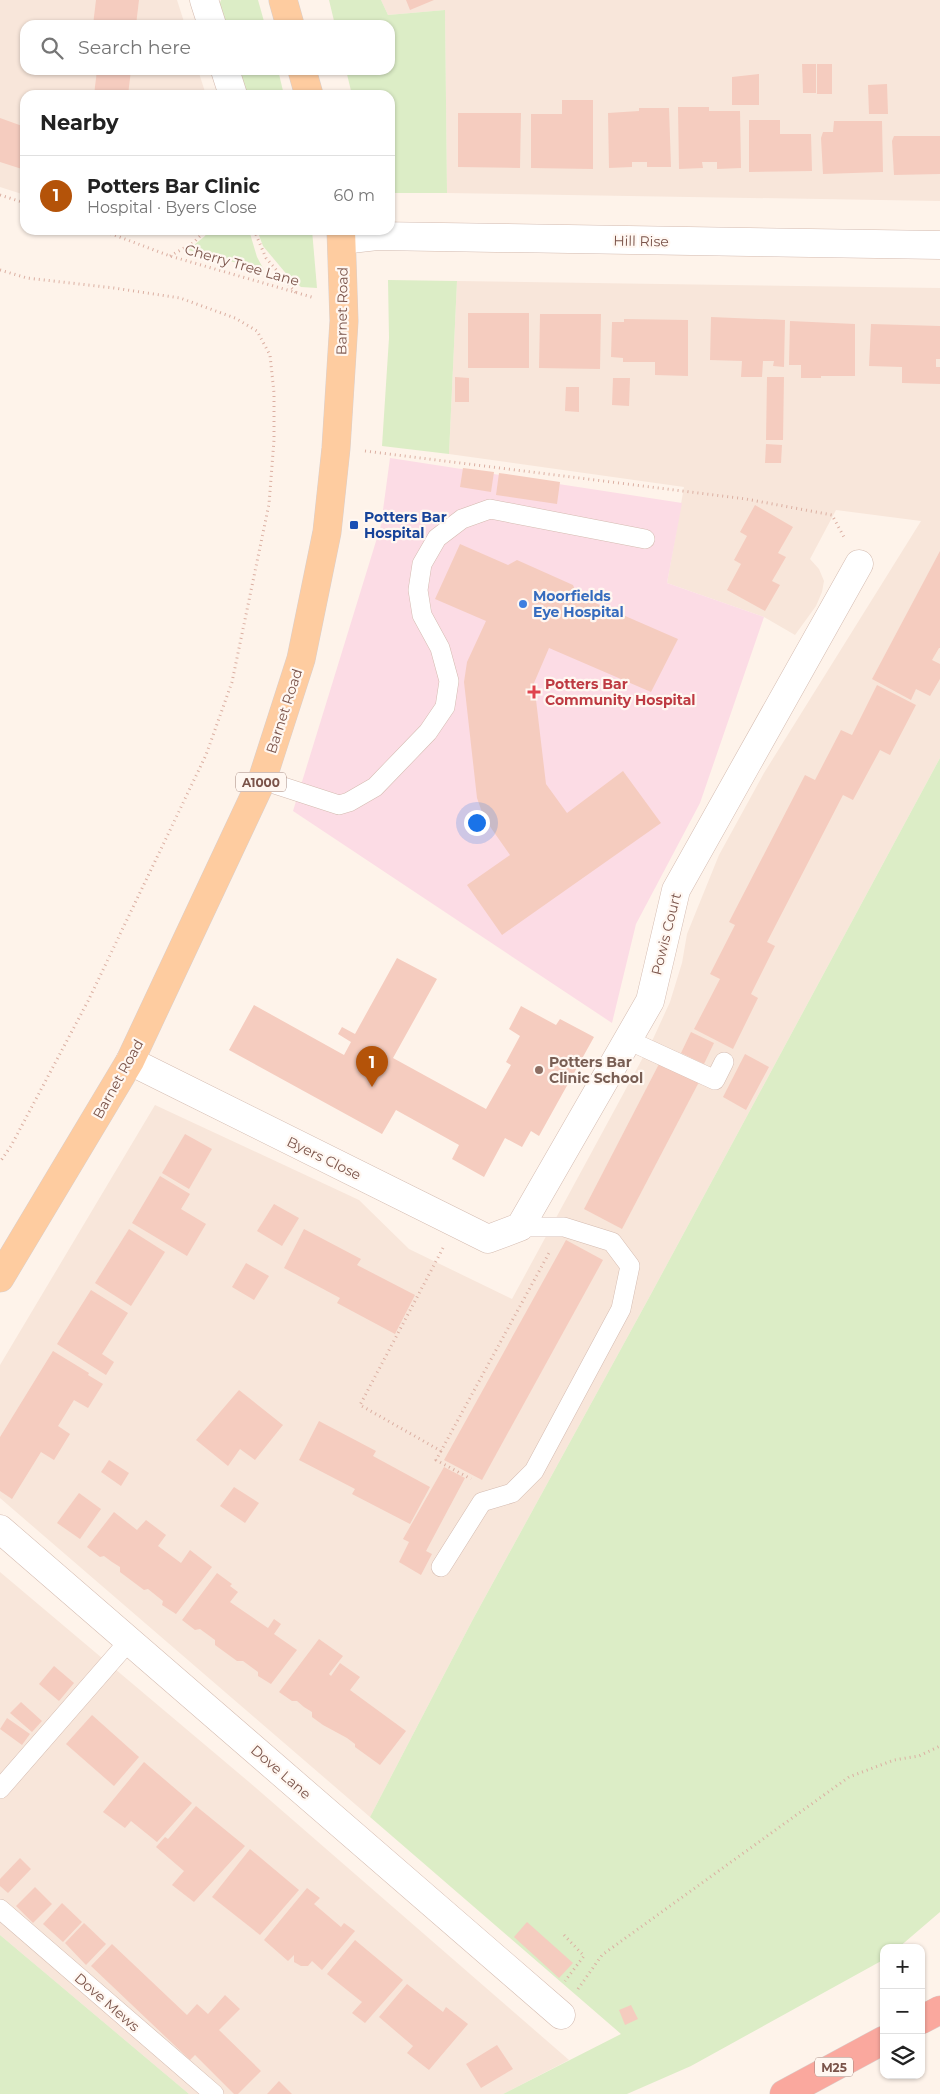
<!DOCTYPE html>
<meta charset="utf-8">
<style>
body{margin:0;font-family:Montserrat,sans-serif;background:#f2f2f2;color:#222}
.controls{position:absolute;right:15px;bottom:15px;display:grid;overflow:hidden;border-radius:10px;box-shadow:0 1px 4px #0004}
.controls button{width:45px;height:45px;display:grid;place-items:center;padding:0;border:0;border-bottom:1px solid #e0e0e0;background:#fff;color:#222;font:25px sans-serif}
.you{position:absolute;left:476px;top:822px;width:18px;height:18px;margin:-12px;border:4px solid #fff;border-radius:50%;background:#1a73e8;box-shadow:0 0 0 8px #1a73e833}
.badge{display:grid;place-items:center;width:32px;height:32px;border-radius:50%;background:#b45309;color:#fff;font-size:16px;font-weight:700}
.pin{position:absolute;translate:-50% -41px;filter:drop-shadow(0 1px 2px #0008)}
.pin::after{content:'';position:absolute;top:26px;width:18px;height:15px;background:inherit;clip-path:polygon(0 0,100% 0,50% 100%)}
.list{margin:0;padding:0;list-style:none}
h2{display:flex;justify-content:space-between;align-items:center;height:65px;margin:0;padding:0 20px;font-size:21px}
h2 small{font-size:16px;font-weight:400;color:#767676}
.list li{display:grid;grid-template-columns:32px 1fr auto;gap:15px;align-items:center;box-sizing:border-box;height:80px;padding:0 20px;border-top:1px solid #e0e0e0}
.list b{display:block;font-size:19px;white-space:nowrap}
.list p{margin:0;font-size:16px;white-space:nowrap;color:#767676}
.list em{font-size:16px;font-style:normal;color:#767676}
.icon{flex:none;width:28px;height:28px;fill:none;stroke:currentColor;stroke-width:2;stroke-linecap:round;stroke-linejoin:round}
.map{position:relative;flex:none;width:940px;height:2094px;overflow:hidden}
.search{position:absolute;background:#fff;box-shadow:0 1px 4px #0004;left:20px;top:20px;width:375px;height:55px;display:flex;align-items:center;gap:12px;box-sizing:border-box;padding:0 18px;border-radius:15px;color:#767676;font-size:19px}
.panel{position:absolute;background:#fff;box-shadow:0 1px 4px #0004;left:20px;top:90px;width:375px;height:145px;border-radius:15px}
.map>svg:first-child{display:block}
</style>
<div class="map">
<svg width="940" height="2094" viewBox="0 0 940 2094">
<rect width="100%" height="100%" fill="#fef3ea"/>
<g fill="#f8e6da">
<path d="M0,0H177L185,25H25V70H198L206,95H25V195L0,187Z"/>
<path d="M381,0H940V201L447,193L445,10L388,15Z"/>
<path d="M457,281L940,288V758L651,1294L472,1621L370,1817L0,1498V1365L155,1105L359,1200L409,1249L512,1299L653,1039L670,1002L682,963L687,934L719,855L764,773L921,521L836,510L810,559L819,569L824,581L822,592L816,606L795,635L764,617L667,583L684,487L449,454Z"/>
<path d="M0,1572L249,1782L569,2060L503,2094H189L0,1935Z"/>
</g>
<path fill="#fcdce5" d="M390,458L682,503L667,583L764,617L700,803L636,924L612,1023L293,811L381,525Z"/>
<g fill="#dcedc6">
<path d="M221,0H258L265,25H222L217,10Z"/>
<path d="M329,0H381L388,15L445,10L447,193H390V95H352L346,70H390V25H335Z"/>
<path d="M236,70H278L284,95H243Z"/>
<path d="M208,230H249L257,257L264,270L188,250L205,236Z"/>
<path d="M257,230H312L317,288L301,287L289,277L263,246Z"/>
<path d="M388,280L457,281L449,454L382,446L389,338Z"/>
<path d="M940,758V1912L898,1948H884L883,1960L691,2066L627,2094H503L621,2034L370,1817L472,1621L651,1294Z"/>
<path d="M0,1935L189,2094H0Z"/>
</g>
<g fill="#f5ccbf">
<path d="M96,0H139L136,25H93Z"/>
<path d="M406,0H434L410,10Z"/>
<path d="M802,64H816V93H803Z"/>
<rect x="817" y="64" width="15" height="30"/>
<path d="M97,70H131L128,95H94Z"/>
<path d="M759,74V105H732V77Z"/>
<path d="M887,84L888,114H869L868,85Z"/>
<path d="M562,100H593V169L531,168V114H562Z"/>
<path d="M678,107H709V111H740L741,168L717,169V162H702L703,168L679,169Z"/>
<path d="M639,108H669L671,167H647V162H632V167L609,168L608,113L639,111Z"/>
<path d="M458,113H521L520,168L458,167Z"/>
<path d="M0,118L25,127V170L0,162Z"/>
<path d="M749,120H780V134H811L812,171L749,172Z"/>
<path d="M834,121H882L883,172L823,174L821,138L823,132H833Z"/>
<path d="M894,136H940V174L894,175L892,141Z"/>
<rect x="468" y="313" width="61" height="55"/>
<path d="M540,314H601L600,369L539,368Z"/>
<path d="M711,317L785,320L784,367L773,366L774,361H763L762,377H741L742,361L710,360Z"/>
<path d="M624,319L688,320V376L655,375V362H623V358L611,357L612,322H624Z"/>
<path d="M790,321L855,324V376H821V378H801V365H789Z"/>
<path d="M871,324L940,326V359H936V367H940V384L902,383V367L869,366Z"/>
<path d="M455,377L469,378V402H455Z"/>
<path d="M767,377H784L783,440H766Z"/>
<path d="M613,378H630L629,406L612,405Z"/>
<path d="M566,387H579V412L565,411Z"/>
<path d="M766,444L782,445L781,463H765Z"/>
<path d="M463,468L494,472L491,492L460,487Z"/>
<path d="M499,473L560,482L557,504L496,495Z"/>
<path d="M755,505L793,527L778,553L786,557L772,581L780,585L765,611L727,590L741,564L734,560L747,536L740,532Z"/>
<path d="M460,544L508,565L517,560L573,585L577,595L678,639L651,692L549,648L534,683L546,784L567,813L623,771L661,823L502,935L467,885L510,855L484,818L477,798L464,682L467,662L486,621L435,599Z"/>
<path d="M940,551V648H939L932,660L940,664V679L930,696L916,689L911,700L872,679Z"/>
<path d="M877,685L916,705L890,755L880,750L853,800L843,795L767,942L775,946L751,994L758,998L733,1049L694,1029L720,979L710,974L735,925L729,922L805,775L815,780L841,730L852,735Z"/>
<path d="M397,958L437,979L393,1058L486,1109L511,1065L506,1062L520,1036L509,1029L521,1006L556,1025L560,1019L594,1037L539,1136L531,1131L522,1147L505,1138L484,1177L452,1159L459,1145L396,1110L382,1134L229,1050L254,1005L344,1055L351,1042L338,1034L342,1027L355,1034Z"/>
<path d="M691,1032L714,1043L704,1064L681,1053Z"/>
<path d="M745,1054L769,1067L746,1110L723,1097Z"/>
<path d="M660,1062L699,1082L622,1229L584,1209Z"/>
<path d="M185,1134L212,1149L189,1189L162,1173Z"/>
<path d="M160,1176L190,1194L181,1209L206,1224L187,1256L132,1223Z"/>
<path d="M274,1204L299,1218L282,1246L257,1231Z"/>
<path d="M129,1229L165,1252L131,1306L95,1283Z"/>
<path d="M304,1229L361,1259L357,1265L415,1295L395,1334L337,1303L340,1298L284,1268Z"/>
<path d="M566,1240L603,1260L482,1480L444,1460Z"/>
<path d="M246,1263L269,1276L254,1300L232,1287Z"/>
<path d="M91,1290L128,1313L102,1354L114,1362L106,1375L57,1344Z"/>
<path d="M53,1351L89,1373L88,1375L103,1384L88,1408L74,1400L58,1426L70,1434L54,1460L41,1452L12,1499L0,1491V1437Z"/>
<path d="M239,1390L283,1425L255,1460L240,1449L228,1466L196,1440Z"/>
<path d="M319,1421L376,1451L373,1456L430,1487L410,1524L352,1494L355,1489L299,1460Z"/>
<path d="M109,1460L129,1473L121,1486L101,1472Z"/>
<path d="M444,1467L465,1478L426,1551L432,1554L421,1575L399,1562L409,1542L403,1539Z"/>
<path d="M234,1487L259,1503L245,1523L220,1506Z"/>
<path d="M79,1493L101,1509L80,1539L57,1523Z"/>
<path d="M114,1512L137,1530L146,1520L166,1535L158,1546L181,1563L190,1550L212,1567L176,1614L162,1605L163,1601L148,1589L144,1590L120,1572V1567L112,1562L104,1556L100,1557L87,1547Z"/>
<path d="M217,1573L232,1584L230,1586L238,1592L230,1602L268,1628L274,1619L281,1624L274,1634L297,1650L271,1684L258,1676V1672L243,1661H237L215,1645V1640L200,1629L195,1630L182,1620Z"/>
<path d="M319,1639L343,1656L329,1674L331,1676L340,1663L360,1677L350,1690L406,1731L380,1765L355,1747V1744L347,1738L323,1725L312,1717V1712L304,1707L297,1701H292L279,1692Z"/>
<path d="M54,1666L74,1683L59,1701L39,1684Z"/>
<path d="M21,1702L42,1721L32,1732L10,1713Z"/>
<path d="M92,1715L139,1757L114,1786L66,1744Z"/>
<path d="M7,1718L30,1734L22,1745L0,1729Z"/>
<path d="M144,1762L192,1803L157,1842L131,1821L125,1828L103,1812Z"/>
<path d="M196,1806L245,1846L194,1902L172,1885L184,1871L156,1847L165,1837L168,1839Z"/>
<path d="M250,1849L299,1890L260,1935L212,1897Z"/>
<path d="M20,1858L31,1869L8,1893L0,1886V1879Z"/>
<path d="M35,1887L52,1904L33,1923L16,1906Z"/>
<path d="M307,1888L320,1898L314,1904L341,1927L344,1923L355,1931L322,1970L312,1961L308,1966H301L294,1962V1955L288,1961L264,1940Z"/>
<path d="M62,1903L82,1922L63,1942L43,1924Z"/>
<path d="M527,1922L573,1963L559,1978L514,1937Z"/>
<path d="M84,1923L106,1944L86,1965L65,1943Z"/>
<path d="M355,1940L403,1980L365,2023L352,2013L362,2002L327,1974Z"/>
<path d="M112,1944L187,2015L197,2004L208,2014L225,1995L240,2009L219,2030L261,2071L238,2094H234L195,2055L190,2060L91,1966Z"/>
<path d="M407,1984L443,2012L446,2007L468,2024L429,2070L407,2053L413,2046L379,2017Z"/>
<path d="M631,2005L638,2019L625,2025L619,2010Z"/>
<path d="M497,2045L513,2069L481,2088L466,2064Z"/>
<path d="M279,2081L292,2094H267Z"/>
</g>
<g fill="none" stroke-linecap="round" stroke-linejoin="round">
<defs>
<g id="lane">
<path d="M262,780L339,805L349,802L375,787L428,732L445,707L449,681L440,648L422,615L418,590L422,564L437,538L462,519L490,509L645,539"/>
<path d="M628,1040L715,1080L724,1062"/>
<path d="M441,1567L482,1502L512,1493L534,1471L621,1309L630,1266L612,1242L564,1227H520"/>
<path d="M0,1789L129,1641"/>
<path d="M0,1909L214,2094"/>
</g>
<g id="street">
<path d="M204,0L212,25"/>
<path d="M225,70L233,95"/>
<path d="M342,240L377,236L940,245"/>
<path d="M130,1061L488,1239L520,1227L650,1001L676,890L859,564"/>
<path d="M0,1529L561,2015"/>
</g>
<g id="primary">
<path d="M283,0L290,25"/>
<path d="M302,70L309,95"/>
<path d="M0,1278L130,1061L262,780L301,659L327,532L336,448L344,321L341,230"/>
</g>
<g id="highway">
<path d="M921,2020L940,2010"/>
<path d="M784,2094L884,2040"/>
</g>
</defs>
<use href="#lane" stroke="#d4bbb0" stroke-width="20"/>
<use href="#street" stroke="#d4bbb0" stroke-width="29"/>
<use href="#primary" stroke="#dacfcc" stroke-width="29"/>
<use href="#highway" stroke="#dacfcc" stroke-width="29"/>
<g stroke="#dbafa2" stroke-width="3" stroke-dasharray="1 4" stroke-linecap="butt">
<path d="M0,195L25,203"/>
<path d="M101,230L170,256L315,298"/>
<path d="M254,230L266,258L296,293"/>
<path d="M170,256L193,243L206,230"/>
<path d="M0,270L27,278L114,288L180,298L235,318L257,331L270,355L274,393V440L269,504L232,682L206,755L88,1001L11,1146L0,1162"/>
<path d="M365,451L746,499L832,515L845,539"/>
<path d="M443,1248L360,1405L441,1451L549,1253"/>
<path d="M441,1451L436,1460L471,1479"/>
<path d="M564,1935L584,1956L565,1981"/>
<path d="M578,1989L602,1955L849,1777L894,1760L919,1756L940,1746"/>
</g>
<use href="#lane" stroke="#fff" stroke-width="19"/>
<use href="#street" stroke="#fff" stroke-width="28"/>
<use href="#primary" stroke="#fecca0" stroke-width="28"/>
<use href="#highway" stroke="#faa89e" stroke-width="28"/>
</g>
<rect fill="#1a4fb4" stroke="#fff7f1" stroke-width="2" x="349" y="520" width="10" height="10" rx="2.5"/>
<circle fill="#3f7fe0" stroke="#fff7f1" stroke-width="2" cx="523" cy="604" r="5"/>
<path fill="#e0444e" stroke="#fff7f1" stroke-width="2" d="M531.5 684.5h5v5h5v5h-5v5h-5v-5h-5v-5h5z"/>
<circle fill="#8d6e63" stroke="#fff7f1" stroke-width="2" cx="539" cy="1070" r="5"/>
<g text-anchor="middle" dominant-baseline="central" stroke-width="4.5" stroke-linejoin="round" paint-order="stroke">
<g fill="#fff7f1" stroke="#a3857c" stroke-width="1">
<rect x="236" y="772.5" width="50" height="19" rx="4"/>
<rect x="815" y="2057.5" width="38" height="19" rx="4"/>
</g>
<g font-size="12" font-weight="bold" fill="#7b544a">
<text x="261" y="782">A1000</text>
<text x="834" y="2067">M25</text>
</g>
<g font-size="14" fill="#7b544a" stroke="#fff7f1">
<text transform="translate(641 241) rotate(1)">Hill Rise</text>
<text transform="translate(242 265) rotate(16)">Cherry Tree Lane</text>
<text transform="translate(342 311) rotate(-89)">Barnet Road</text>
<text transform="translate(284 711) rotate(-72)">Barnet Road</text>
<text transform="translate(666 934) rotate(-76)">Powis Court</text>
<text transform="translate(118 1079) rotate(-61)">Barnet Road</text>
<text transform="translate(324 1158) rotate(26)">Byers Close</text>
<text transform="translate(281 1772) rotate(41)">Dove Lane</text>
<text transform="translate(107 2002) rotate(41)">Dove Mews</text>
</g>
<g font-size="14" font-weight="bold" fill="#164399" stroke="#fff7f1" text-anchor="start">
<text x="364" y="517">Potters Bar<tspan x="364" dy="16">Hospital</tspan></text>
</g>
<g font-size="14" font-weight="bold" fill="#366cbe" stroke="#fff7f1" text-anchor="start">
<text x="533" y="596">Moorfields<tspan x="533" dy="16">Eye Hospital</tspan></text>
</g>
<g font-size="14" font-weight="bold" fill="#be3a42" stroke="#fff7f1" text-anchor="start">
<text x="545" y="684">Potters Bar<tspan x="545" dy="16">Community Hospital</tspan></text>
</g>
<g font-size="14" font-weight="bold" fill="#785e54" stroke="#fff7f1" text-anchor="start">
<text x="549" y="1062">Potters Bar<tspan x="549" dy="16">Clinic School</tspan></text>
</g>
</g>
</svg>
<div class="controls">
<button>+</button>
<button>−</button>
<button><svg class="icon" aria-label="layers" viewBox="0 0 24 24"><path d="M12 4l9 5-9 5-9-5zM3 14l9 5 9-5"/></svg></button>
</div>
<div class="you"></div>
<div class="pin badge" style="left:372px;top:1087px">1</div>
<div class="search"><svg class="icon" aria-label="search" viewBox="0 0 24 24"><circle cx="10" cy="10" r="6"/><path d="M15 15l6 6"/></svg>Search here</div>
<section class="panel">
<h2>Nearby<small></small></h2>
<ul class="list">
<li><span class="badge">1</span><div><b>Potters Bar Clinic</b><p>Hospital · Byers Close</p></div><em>60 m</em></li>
</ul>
</section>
</div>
